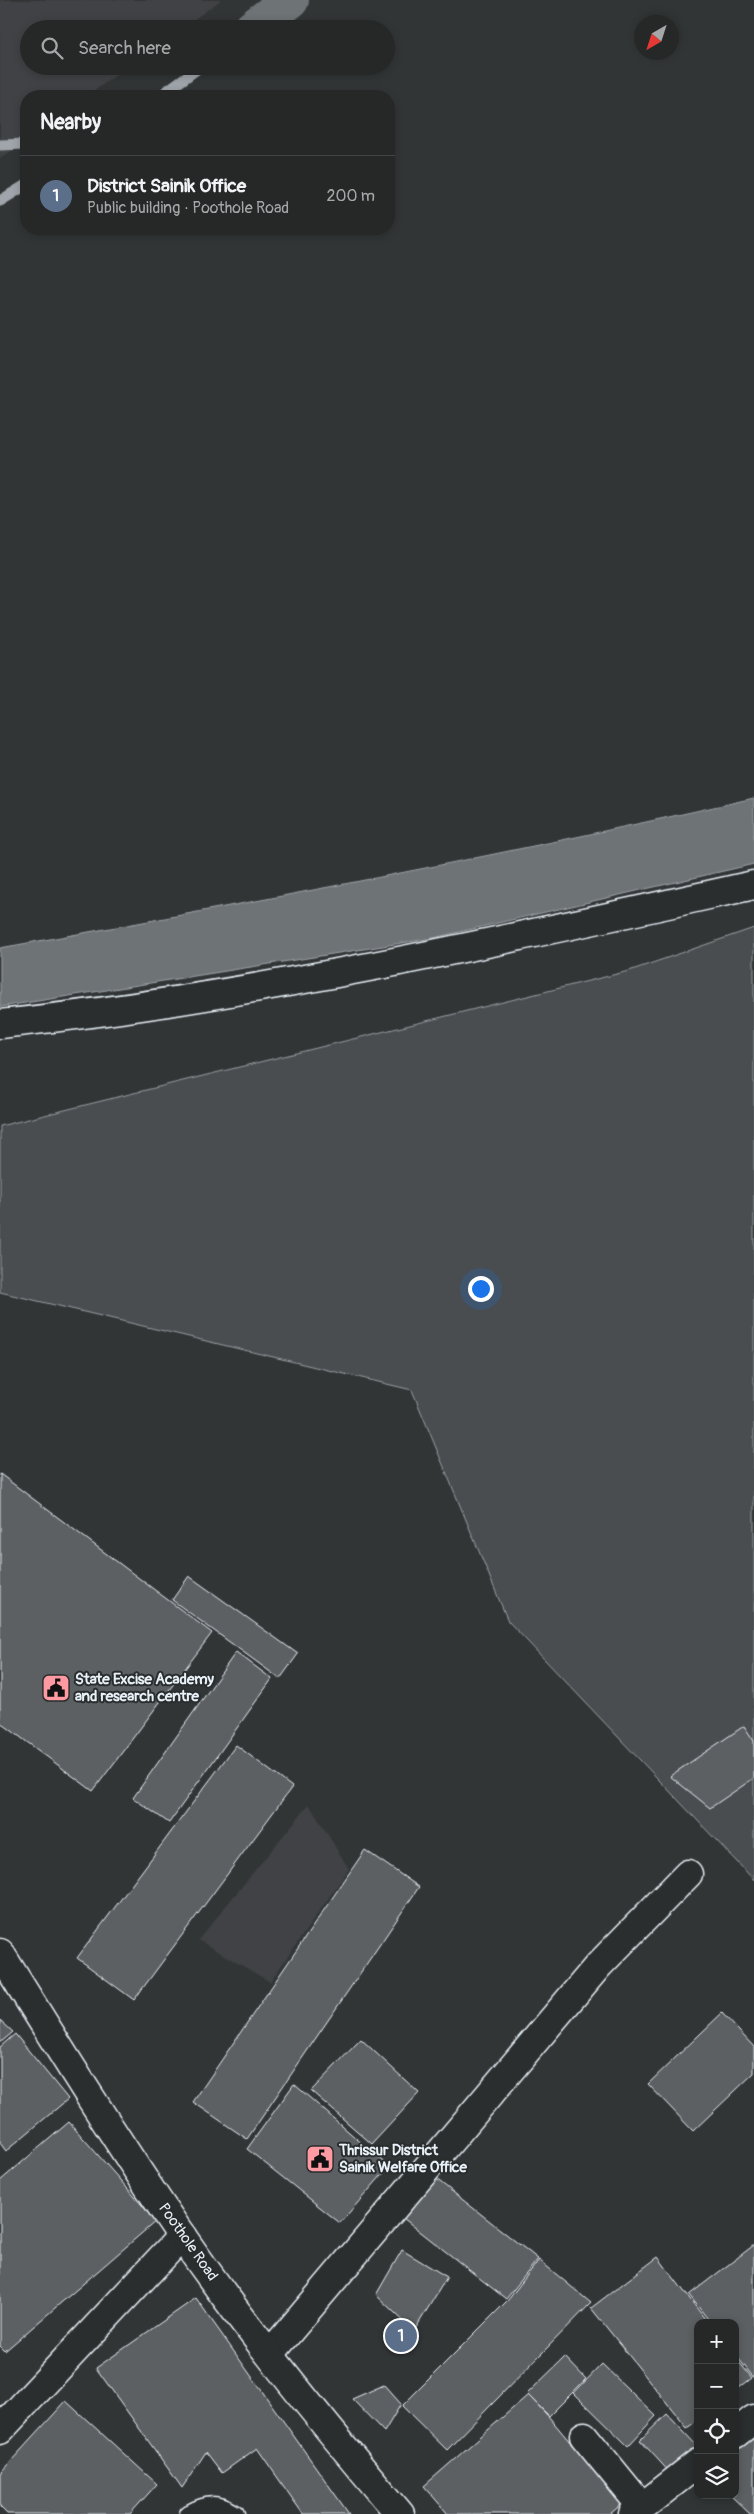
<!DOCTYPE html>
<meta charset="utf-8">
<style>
body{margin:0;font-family:Pangolin,sans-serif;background:#323434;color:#f1f3f6}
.controls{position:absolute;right:15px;bottom:15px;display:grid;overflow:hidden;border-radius:10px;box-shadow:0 2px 8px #0003}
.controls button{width:45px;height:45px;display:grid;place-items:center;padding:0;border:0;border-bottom:1px solid #424445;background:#262828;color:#f1f3f6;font:25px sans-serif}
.compass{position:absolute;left:634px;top:15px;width:45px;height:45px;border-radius:50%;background:#262828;box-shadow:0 2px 8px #0003;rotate:219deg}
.you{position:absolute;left:480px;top:1288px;width:18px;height:18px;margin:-12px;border:4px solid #fff;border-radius:50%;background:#1a73e8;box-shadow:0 0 0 8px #1a73e833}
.badge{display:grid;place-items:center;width:32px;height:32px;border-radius:50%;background:#ff9aa2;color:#fff;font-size:16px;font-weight:700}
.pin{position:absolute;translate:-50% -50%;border:2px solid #fff;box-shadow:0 1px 5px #0006}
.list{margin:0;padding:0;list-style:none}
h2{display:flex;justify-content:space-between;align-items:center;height:65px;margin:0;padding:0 20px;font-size:21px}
h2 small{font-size:16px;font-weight:400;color:#a4a6a8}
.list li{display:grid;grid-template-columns:32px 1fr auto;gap:15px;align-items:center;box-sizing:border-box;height:80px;padding:0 20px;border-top:1px solid #424445}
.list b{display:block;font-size:19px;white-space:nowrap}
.list p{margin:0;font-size:16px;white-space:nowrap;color:#a4a6a8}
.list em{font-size:16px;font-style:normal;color:#a4a6a8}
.icon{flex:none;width:28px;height:28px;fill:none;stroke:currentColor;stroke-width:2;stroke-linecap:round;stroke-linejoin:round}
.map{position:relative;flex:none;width:754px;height:2514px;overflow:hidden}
.search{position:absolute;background:#262828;box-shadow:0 2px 8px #0003;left:20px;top:20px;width:375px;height:55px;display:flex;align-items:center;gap:12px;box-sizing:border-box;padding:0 18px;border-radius:28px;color:#a4a6a8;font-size:19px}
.panel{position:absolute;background:#262828;box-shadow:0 2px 8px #0003;left:20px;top:90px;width:375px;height:145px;border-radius:20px}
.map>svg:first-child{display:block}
</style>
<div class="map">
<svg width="754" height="2514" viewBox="0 0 754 2514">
<rect width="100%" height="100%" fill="#323536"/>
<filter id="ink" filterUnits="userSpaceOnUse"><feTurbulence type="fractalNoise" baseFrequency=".02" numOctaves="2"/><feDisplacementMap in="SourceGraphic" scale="10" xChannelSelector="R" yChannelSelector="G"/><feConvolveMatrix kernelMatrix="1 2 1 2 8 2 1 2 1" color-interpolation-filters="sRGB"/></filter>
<g filter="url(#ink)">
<g fill="#3f4244">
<path d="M0,0H221L181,29H29V66H129L87,96H26V140L0,159Z"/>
<path d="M309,1804L349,1869L270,1982L198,1940Z"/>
</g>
<path fill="#494d4f" stroke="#989fa4" d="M754,928V1880L508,1621L412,1390L0,1292V1126L629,971Z"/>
<path fill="#6e7376" stroke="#9fa5aa" d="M754,798V864L433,938L0,1007V948C252,903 504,855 754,798Z"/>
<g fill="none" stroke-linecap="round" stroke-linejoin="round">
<g stroke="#9fa5aa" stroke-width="11">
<path d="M160,96L201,66"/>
<path d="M0,145L26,144"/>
<path d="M0,201L26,185"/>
</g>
<path stroke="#6e7376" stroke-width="38" d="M252,29L290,0"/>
</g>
<g fill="#5c6063" stroke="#e8f1f8">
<path d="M0,1474L212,1633L93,1791L0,1722Z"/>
<path d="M189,1576L298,1654L280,1679L172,1600Z"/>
<path d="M236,1652L272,1679L169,1823L133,1798Z"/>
<path d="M744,1726L754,1741V1778L710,1808L670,1776Z"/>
<path d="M236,1745L292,1787L134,2000L77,1958Z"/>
<path d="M365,1850L419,1887L247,2139L193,2102Z"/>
<path d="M722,2013L754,2047V2073L693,2131L648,2084Z"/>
<path d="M0,2020L13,2032L0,2043Z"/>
<path d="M15,2034L68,2099L6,2151L0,2143V2047Z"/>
<path d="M361,2039L419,2093L372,2144L311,2091Z"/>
<path d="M294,2084L389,2167L340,2223L247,2149Z"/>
<path d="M69,2122L156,2221L5,2351L0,2346V2181Z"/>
<path d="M435,2178L538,2259L506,2299L403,2218Z"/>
<path d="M754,2245V2378L735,2354V2323H711L689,2295Z"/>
<path d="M402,2250L447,2277L414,2331L376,2295Z"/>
<path d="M658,2257L708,2323H698V2420L687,2428L591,2308Z"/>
<path d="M539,2260L591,2303L447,2450L402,2406L508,2300Z"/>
<path d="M196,2298L349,2514H303L257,2448L222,2473L206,2452L182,2488L96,2368Z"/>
<path d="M565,2357L586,2379L549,2416L527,2394Z"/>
<path d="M735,2357L752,2378L735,2391Z"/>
<path d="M602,2364L656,2416L628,2446L574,2393Z"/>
<path d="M384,2385L401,2404L384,2432L352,2399Z"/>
<path d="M528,2395L549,2417L622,2504L610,2514H448L424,2486Z"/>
<path d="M66,2401L157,2484L130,2514H7L0,2507V2473Z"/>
<path d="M667,2414L698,2447V2451L672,2475L640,2440Z"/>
<path d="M754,2433V2514H750L730,2495H735V2453Z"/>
</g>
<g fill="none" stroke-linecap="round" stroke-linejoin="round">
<defs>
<path id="service" d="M189,2514C206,2504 217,2503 235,2514"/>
<g id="minor">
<path d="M0,1024C254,997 505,940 754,885"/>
<path d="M270,2354L598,1966L688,1874"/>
<path d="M0,2430L182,2236"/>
<path d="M735,2434L754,2419"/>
<path d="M584,2436L642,2507"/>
<path d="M633,2514L698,2463"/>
</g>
<path id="tertiary" d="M0,1953C59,2048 118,2143 181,2235C248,2332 324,2425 400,2514"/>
</defs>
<use href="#service" stroke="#e8f1f8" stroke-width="21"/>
<use href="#minor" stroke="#e8f1f8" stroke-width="31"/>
<use href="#tertiary" stroke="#e8f1f8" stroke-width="31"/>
<use href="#service" stroke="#2a2d2e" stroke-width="18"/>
<use href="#minor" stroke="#2a2d2e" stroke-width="28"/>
<use href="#tertiary" stroke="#2a2d2e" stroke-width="28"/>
</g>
</g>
<defs>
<symbol id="civic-square" viewBox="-11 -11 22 22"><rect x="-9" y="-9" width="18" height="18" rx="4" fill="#ff9aa2" stroke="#2a2d2e"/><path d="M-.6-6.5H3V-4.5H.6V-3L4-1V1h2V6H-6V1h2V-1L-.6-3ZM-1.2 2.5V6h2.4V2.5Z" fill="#111"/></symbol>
</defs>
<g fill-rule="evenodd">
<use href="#civic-square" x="40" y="1672" width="32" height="32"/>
<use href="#civic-square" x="304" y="2143" width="32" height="32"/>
</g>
<g text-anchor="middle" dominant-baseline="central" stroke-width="4" stroke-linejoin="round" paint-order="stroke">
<g font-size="15" font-weight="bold" fill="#e8f1f8" stroke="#2a2d2e" text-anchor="start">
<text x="75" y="1679">State Excise Academy<tspan x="75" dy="17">and research centre</tspan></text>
<text x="339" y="2150">Thrissur District<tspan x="339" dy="17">Sainik Welfare Office</tspan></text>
</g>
<g font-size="15" fill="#e8f1f8" stroke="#2a2d2e">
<text transform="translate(188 2242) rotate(55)">Poothole Road</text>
</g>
</g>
</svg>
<div class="controls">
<button>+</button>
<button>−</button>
<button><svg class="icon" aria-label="locate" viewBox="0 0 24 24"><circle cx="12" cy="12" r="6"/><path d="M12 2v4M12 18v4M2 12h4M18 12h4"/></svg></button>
<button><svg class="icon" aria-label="layers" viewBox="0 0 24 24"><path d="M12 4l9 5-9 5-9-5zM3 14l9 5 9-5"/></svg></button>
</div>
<svg class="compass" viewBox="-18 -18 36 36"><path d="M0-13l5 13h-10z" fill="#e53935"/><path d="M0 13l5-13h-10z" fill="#a4a6a8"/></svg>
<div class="you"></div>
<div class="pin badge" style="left:401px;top:2336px;background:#5c6f8a">1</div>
<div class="search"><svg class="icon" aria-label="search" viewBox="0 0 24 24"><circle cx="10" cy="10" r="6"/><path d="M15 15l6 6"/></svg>Search here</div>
<section class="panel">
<h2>Nearby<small></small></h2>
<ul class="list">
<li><span class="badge" style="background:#5c6f8a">1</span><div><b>District Sainik Office</b><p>Public building · Poothole Road</p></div><em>200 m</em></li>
</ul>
</section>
</div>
